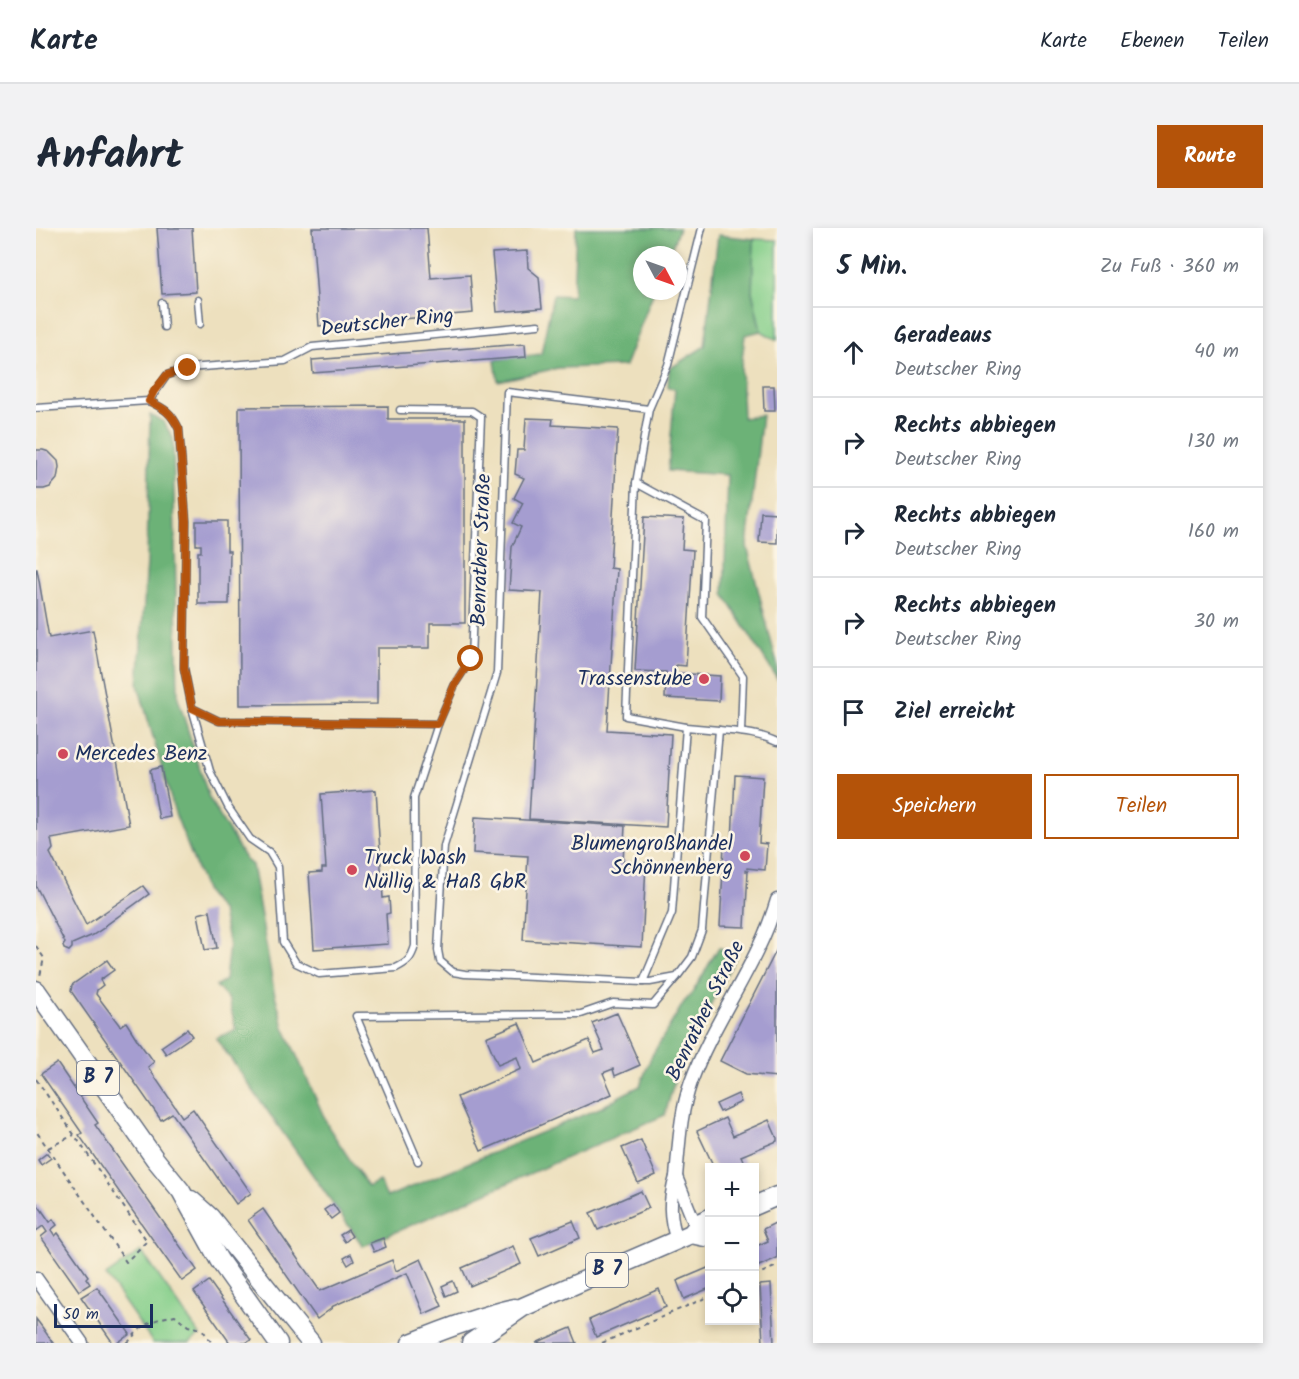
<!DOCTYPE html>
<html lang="de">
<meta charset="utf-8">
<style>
body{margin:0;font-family:Kalam,sans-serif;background:#f2f2f3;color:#1f2937}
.controls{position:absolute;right:18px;bottom:18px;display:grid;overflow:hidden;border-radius:0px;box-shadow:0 3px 9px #0003}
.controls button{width:54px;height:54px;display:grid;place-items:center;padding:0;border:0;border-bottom:2px solid #e0e1e3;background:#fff;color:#1f2937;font:30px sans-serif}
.compass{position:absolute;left:597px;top:18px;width:54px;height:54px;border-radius:50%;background:#fff;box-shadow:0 3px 9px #0003;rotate:131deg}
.scale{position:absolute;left:18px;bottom:15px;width:99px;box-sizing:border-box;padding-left:6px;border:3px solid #1b2f5e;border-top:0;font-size:16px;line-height:21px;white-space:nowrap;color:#1b2f5e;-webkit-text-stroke:4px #fcf5e5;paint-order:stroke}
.stop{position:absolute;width:18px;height:18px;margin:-14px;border:4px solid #b45309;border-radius:50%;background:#fff}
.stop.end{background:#b45309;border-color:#fff;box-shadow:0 2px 6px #0008}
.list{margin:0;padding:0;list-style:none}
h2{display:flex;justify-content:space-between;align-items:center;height:78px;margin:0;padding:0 24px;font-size:26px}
h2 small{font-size:20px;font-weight:400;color:#747a83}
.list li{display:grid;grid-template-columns:39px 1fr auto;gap:18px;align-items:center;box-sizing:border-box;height:90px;padding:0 24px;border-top:2px solid #e0e1e3}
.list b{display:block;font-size:22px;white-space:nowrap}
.list p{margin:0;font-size:20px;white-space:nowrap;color:#747a83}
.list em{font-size:20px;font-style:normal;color:#747a83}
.actions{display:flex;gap:12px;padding:18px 24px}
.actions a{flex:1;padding:14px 0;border:2px solid #b45309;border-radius:0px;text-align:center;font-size:21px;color:#b45309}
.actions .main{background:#b45309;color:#fff}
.icon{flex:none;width:33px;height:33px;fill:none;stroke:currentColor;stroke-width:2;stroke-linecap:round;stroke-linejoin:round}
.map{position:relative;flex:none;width:741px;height:1115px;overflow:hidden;border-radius:0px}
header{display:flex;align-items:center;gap:36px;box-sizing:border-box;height:84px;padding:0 30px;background:#fff;border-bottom:2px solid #e0e1e3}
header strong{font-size:28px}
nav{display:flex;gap:33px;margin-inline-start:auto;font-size:21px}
.intro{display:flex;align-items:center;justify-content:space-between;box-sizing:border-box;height:144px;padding:0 36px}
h1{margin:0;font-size:42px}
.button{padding:15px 27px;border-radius:0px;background:#b45309;color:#fff;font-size:21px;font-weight:700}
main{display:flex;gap:36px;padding:0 36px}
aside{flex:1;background:#fff;border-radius:0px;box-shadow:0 3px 9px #0003}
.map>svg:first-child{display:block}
</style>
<header>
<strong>Karte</strong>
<nav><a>Karte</a><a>Ebenen</a><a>Teilen</a></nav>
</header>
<div class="intro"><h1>Anfahrt</h1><a class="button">Route</a></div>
<main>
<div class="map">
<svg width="741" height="1115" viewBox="0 0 741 1115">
<rect width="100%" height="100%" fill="#fcf5e5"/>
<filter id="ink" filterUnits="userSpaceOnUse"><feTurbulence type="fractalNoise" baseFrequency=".0167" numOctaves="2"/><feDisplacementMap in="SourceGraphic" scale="12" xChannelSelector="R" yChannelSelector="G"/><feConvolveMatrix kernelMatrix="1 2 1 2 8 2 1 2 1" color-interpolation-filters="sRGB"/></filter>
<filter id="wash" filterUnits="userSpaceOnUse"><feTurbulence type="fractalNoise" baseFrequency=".008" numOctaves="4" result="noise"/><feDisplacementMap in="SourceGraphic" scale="24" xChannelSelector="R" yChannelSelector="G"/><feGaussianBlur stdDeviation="1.35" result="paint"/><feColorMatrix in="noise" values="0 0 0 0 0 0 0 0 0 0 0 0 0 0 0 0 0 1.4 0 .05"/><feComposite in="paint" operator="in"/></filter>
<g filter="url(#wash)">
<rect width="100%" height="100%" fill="#ede0be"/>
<g fill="#86cf8b" stroke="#507f74" stroke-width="1.5">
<path d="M718,11L741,12V112L725,103L716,64Z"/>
<path d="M105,1023L164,1107L153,1115H117L70,1048Z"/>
</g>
<g fill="#6cb277" stroke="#44706a" stroke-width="1.5">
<path d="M540,0H643L633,27H606V63H618L589,138L522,140L462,153L459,132L505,126L517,67L537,68Z"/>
<path d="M682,7L718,11L716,64L725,103L709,107L705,140L707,190L726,187L711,318L741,436V451L688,366L692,247L632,243L639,161L632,159L633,141L669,118Z"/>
<path d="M114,187L127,193L137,210L142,470L173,570L209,631L216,637L238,763L248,799L293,900L332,959L343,953L351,969L566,879L584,868L604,858L615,829L648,774L655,767L683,719L700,728L656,813L639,851L629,887L327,1018L180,810L200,802L193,772L180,758L189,752L193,717L186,684L170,664L139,585L102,457L111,335Z"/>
</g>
<g id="blocks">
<g fill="#a59dd0">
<path d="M121,0H156L160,64L126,66Z"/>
<path d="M276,0H391L395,50L434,47L437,85L283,98Z"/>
<path d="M491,23L492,40L503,49L506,80L461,84L456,25Z"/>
<path d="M489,116L490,129L277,145L276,132Z"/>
<path d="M727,158H738L739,183H728Z"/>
<path d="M352,178V191H429V395H394V420H341V476L204,477L203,179Z"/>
<path d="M490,190L517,191L516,197L582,201L574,340L581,341L571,502L635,506L630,599L493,591L506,364L473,362L476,319L485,299L477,295L487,275L478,270L488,250L479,246L481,222H488Z"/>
<path d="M0,222H7L13,224L22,233L23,239L21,251L14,259L8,261H0Z"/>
<path d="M725,284L741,285V315L723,314Z"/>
<path d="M608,289L648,291L646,321L657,322L650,438L640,437L639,445L684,448L683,473L629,470L630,444L599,443Z"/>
<path d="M160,293H191V323H194L193,376H162V324H165V317H160Z"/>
<path d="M0,341H1L13,410L57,402L93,597L15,611L17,621L14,625L50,697L107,658L113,666L69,698V699L57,707L36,716V720L33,723L28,721L27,718L29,715L0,658Z"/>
<path d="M125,539L134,589L123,591L114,542Z"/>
<path d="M699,547L727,549L723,615L731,616L729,642L711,640L710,643H712L709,699L684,698L687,642L690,643V639H687L688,614H696Z"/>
<path d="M340,562L347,670L353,669L354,685L350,686L352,716L278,721L273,645L286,644V640H290L285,566Z"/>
<path d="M439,589L589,598L587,634L610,635L606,719L487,712L492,628L437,625Z"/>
<path d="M174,683L181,720L169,722L162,686Z"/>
<path d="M741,721V849L710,846L684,833Z"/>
<path d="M71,732L78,742L64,752L67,757L61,762L60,766L84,798L90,794L102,813L110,824H111L118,834L112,839L146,889L157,881L215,965L200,976L136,885L125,892L35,763L36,757Z"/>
<path d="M581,785L604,837L579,848L577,841L567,845L576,866L445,923L421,869L485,841L481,829L462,837L450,809L483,795L500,835L553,812L559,825L568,822L556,795Z"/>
<path d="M151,801L156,808L130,826L125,819Z"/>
<path d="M21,835L62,895L59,897L161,1042L146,1053L43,907L46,905L5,846Z"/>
<path d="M702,866L705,874L684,884L680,876Z"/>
<path d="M689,890L697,908L733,892L741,910V913L705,928L710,939H678L661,903Z"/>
<path d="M605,912L620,947L602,955L586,920Z"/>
<path d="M11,925L15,930L5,937L2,932Z"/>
<path d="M605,963L613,980L562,1002L554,985Z"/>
<path d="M0,974L14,994L17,991L21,997L15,1002L19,1008L22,1005L52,1048L50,1050L54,1056L43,1063L5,1009L11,1004L7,998L0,1003Z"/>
<path d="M297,976L303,985L295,991L288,982Z"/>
<path d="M227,981L284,1063L356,1032L360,1043L385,1031L406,1078L388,1086L371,1045L295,1079L296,1080L281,1091L212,992Z"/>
<path d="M537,993L544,1010L503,1028L495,1010Z"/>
<path d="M741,994V1030L718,1040V1019L732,1013L727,1001Z"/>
<path d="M312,1002L316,1008L309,1014L304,1007Z"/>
<path d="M347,1010L350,1019L338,1024L334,1015Z"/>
<path d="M477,1018L485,1036L434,1058L426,1040Z"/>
<path d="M315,1026L318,1033L312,1037L308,1030Z"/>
<path d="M674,1039V1060L648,1071L641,1053Z"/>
<path d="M173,1053L215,1112L210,1115H194L158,1064Z"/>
<path d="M417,1053L421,1063L410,1068L406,1058Z"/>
<path d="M735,1056L738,1115H727L724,1057Z"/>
<path d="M61,1059L94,1106L81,1115H77L45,1069Z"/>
<path d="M623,1061L630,1079L560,1109L553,1092Z"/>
<path d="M0,1091L6,1099L17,1115H0Z"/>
<path d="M535,1100L541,1115H500L511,1110Z"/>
</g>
</g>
</g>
<g filter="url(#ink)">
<use href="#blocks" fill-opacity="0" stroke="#646d80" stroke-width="1.5"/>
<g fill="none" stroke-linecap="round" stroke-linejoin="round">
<defs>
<g id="lane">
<path d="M666,0L632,137L613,181L600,255L670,293L666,389L707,448L705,504"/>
<path d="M162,72L164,96"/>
<path d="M126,75L128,99"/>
<path d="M113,173L131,147L152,140L249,133L276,119L502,97"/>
<path d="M0,180L113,173C129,181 135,184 143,201L150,293L148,440L156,480L183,493L402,496"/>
<path d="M613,181L471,164L461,445L408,618L402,722L404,733L417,744L429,746L607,754H614L641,749L656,729L666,702L683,502C703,504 723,505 741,514"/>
<path d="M600,255L590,488L650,499L683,502"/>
<path d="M156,480L174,543L192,579L214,611L233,624L242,639L247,714L260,735L283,746L360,740C372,734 375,731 379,718L378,570L402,496L420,454L435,431L445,189L436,183L364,182"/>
<path d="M607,754L636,685L650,499"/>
<path d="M382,933L320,788L545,786L577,775L617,777L640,750"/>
</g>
<g id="street">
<path d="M640,949C643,917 644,885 655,854C678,791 722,737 741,672"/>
<path d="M641,1012C633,989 633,972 640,949L660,999"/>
<path d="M0,1050L46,1115"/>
</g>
<g id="primary">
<path d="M0,762L119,931L145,963L183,1032L242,1115"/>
<path d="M155,972L174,989L275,1115"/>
<path d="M718,978L741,968"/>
<path d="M655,1006L669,1009L674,1007"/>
<path d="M375,1115C409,1101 443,1088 479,1080"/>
<path d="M435,1115L487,1079L655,1006L665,994L674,990"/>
</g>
</defs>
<use href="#lane" stroke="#646d80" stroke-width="9"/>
<use href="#street" stroke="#646d80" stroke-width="15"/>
<use href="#primary" stroke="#646d80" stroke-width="21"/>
<g stroke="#646d80" stroke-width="2" stroke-dasharray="4.5 4.5" stroke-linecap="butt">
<path d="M0,718L8,730L4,748"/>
<path d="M0,851L111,1013L90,1034L0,903"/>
<path d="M12,920L38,907"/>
<path d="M718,1048L741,1038"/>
<path d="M91,1115C96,1111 97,1108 101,1104C112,1093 125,1090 139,1087L152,1098L166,1101L176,1115"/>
<path d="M566,1115L674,1068"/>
</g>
<use href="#lane" stroke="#fff" stroke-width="6"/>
<use href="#street" stroke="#fff" stroke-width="12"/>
<use href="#primary" stroke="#fff" stroke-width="18"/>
</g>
</g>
<g fill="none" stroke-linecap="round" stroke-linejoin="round" filter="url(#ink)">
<path stroke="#b45309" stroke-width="8" d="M152,140L131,147L118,163L113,173C129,181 135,184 143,201L150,293L148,440L156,480L183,493L402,496L420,454L435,431"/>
</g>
<g fill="#d1495b" stroke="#fcf5e5" stroke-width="2">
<circle cx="668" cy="451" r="6"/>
<circle cx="27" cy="526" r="6"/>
<circle cx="709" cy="628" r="6"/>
<circle cx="316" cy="642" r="6"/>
</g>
<g text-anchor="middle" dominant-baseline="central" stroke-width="5" stroke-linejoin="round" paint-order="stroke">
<g fill="#fcf5e5" stroke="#5e6a86" stroke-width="1.5">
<rect x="41" y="833" width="42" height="34" rx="4.5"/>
<rect x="550" y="1025" width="42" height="34" rx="4.5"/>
</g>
<g font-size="20" font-weight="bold" fill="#1b2f5e">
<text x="62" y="850">B 7</text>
<text x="571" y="1042">B 7</text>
</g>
<g font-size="21" fill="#1b2f5e" stroke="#fcf5e5">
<text transform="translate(351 95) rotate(-6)">Deutscher Ring</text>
<text transform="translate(446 322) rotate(-88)">Benrather Straße</text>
<text transform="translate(670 783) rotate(-64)">Benrather Straße</text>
</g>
<g font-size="21" fill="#1b2f5e" stroke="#fcf5e5" text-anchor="end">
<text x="656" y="451">Trassenstube</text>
<text x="39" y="526" text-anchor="start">Mercedes Benz</text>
<text x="697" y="616">Blumengroßhandel<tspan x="697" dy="24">Schönnenberg</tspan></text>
<text x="328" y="630" text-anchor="start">Truck Wash<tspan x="328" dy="24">Nüllig &amp; Haß GbR</tspan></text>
</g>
</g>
</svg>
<div class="controls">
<button>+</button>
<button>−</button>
<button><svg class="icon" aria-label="locate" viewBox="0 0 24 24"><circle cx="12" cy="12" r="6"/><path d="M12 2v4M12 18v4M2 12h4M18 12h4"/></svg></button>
</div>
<svg class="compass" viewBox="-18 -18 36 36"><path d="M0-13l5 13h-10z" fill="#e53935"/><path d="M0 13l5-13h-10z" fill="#747a83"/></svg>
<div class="scale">50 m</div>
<div class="stop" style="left:435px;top:431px"></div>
<div class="stop end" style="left:152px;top:140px"></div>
</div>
<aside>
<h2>5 Min.<small>Zu Fuß · 360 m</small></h2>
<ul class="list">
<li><svg class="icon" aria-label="ahead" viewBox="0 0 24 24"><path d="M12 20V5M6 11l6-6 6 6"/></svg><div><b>Geradeaus</b><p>Deutscher Ring</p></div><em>40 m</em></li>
<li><svg class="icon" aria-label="right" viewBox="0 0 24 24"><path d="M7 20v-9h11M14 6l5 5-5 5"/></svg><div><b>Rechts abbiegen</b><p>Deutscher Ring</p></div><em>130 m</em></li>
<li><svg class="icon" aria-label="right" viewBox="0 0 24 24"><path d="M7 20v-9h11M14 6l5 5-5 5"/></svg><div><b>Rechts abbiegen</b><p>Deutscher Ring</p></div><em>160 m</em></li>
<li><svg class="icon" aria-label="right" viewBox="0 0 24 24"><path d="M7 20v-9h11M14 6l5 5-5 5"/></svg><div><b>Rechts abbiegen</b><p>Deutscher Ring</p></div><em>30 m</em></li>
<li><svg class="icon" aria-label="arrive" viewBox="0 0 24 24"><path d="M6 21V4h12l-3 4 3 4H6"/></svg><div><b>Ziel erreicht</b></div></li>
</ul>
<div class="actions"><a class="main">Speichern</a><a>Teilen</a></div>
</aside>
</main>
